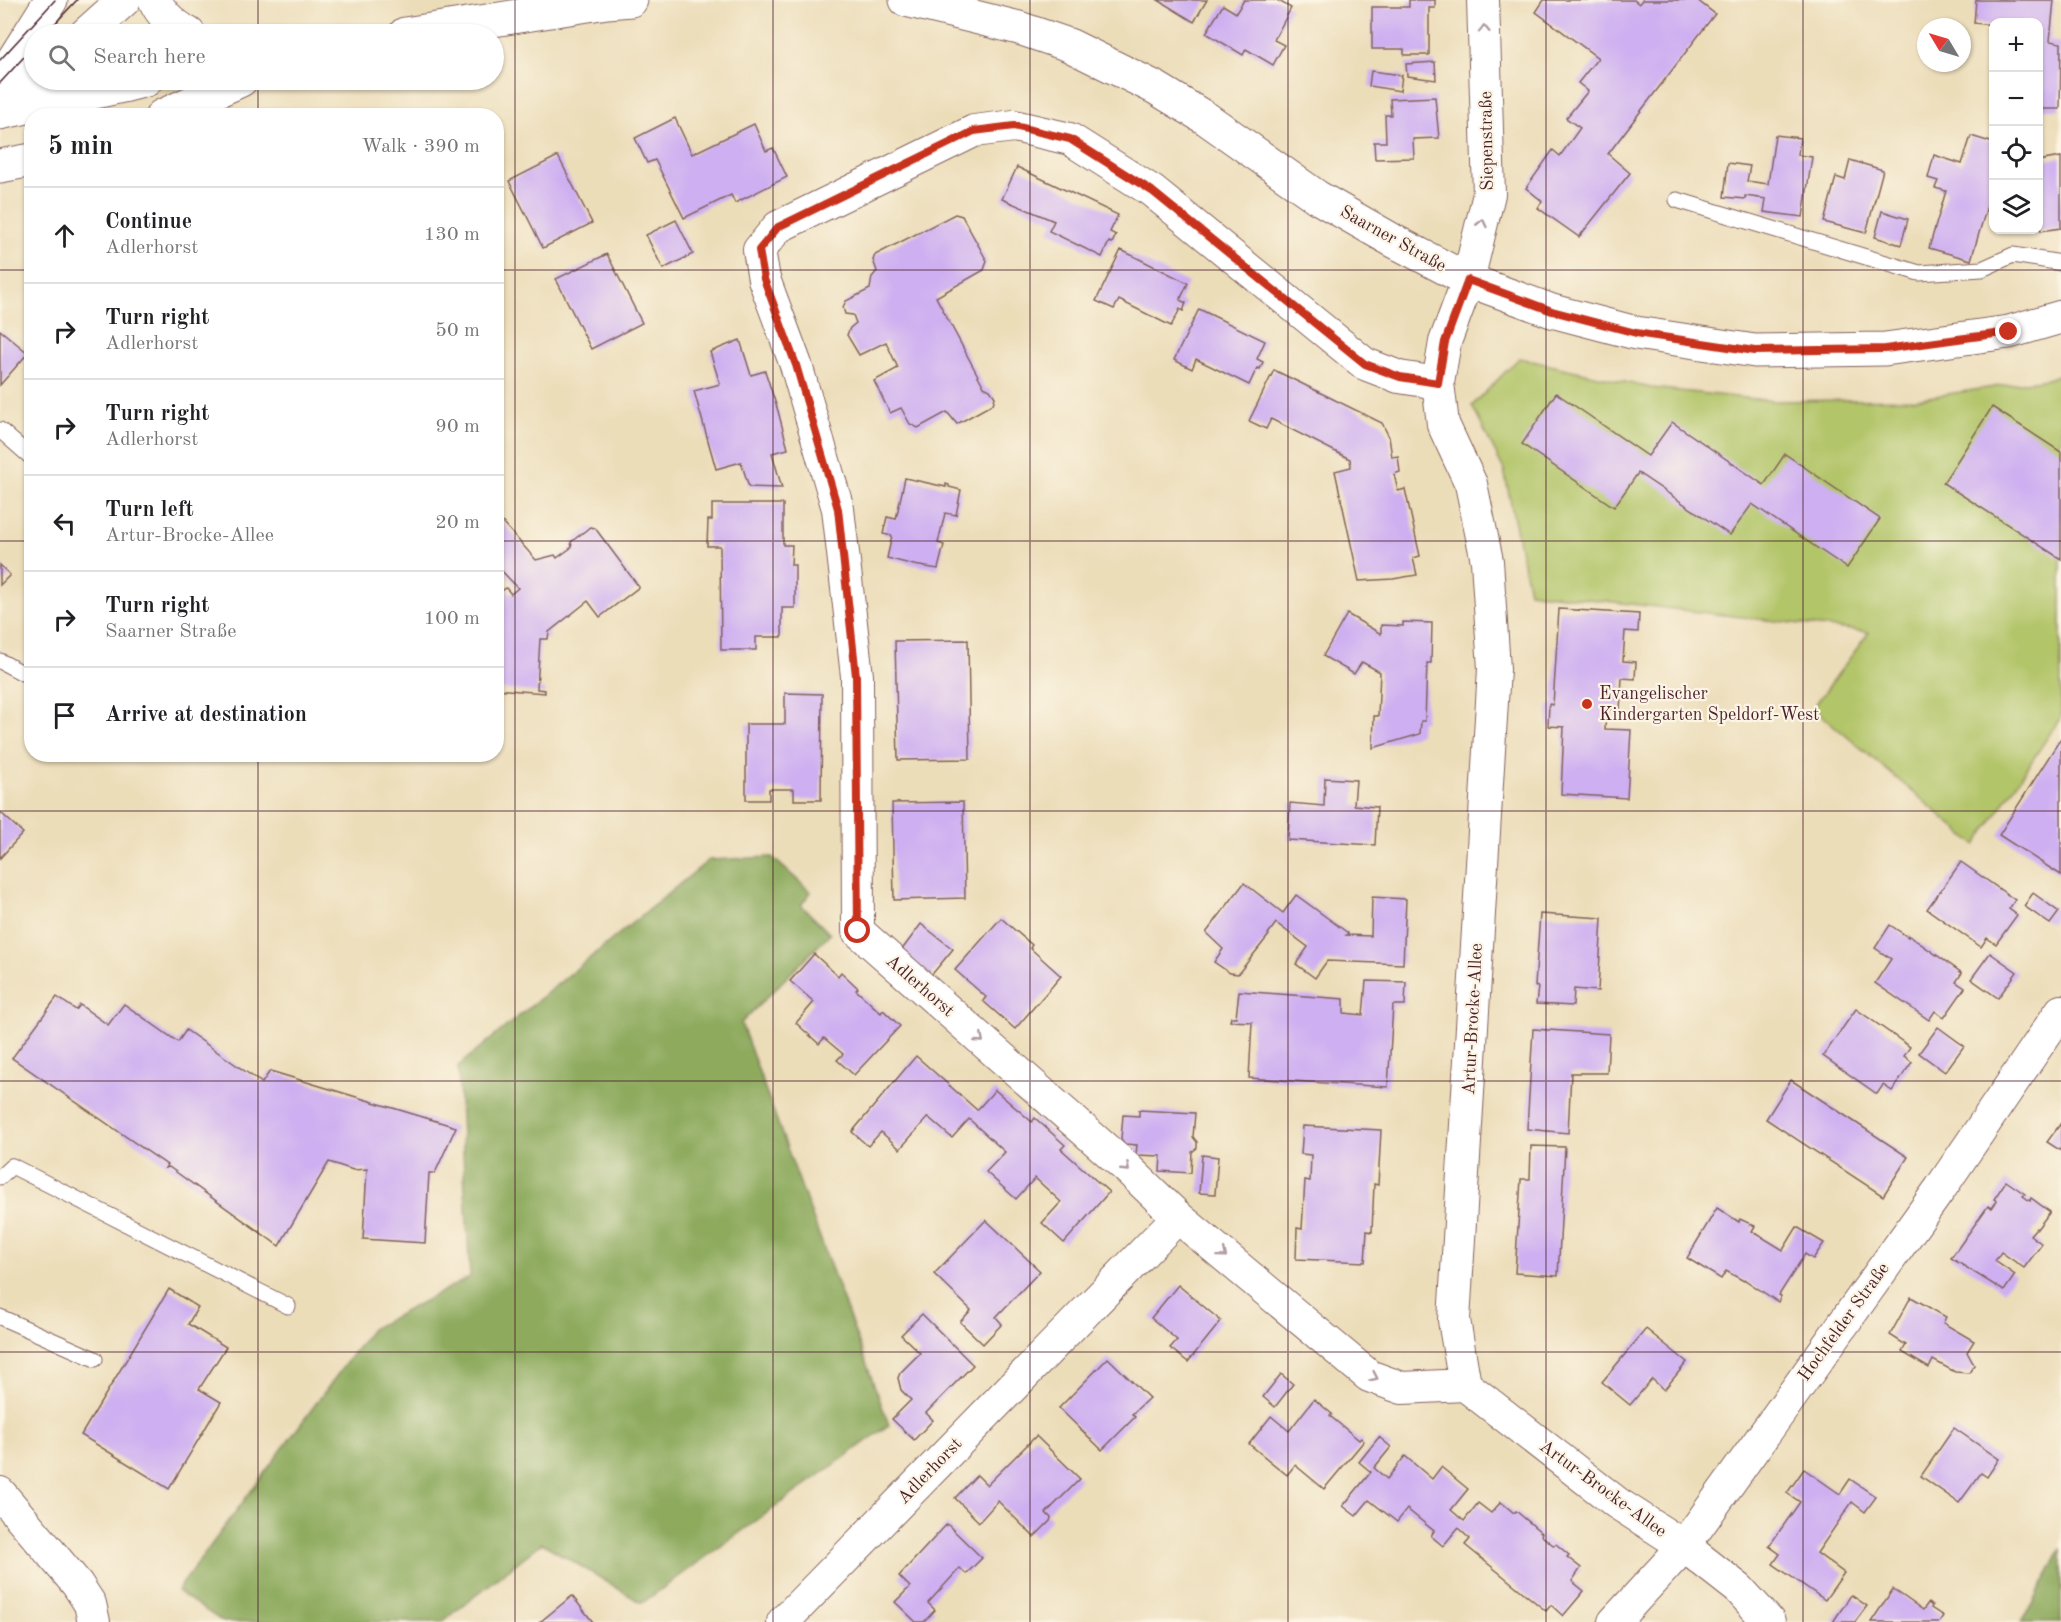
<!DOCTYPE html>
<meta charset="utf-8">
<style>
body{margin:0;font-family:"Old Standard TT",serif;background:#f6f6f6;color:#202124}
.controls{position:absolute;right:18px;top:18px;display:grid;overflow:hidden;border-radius:12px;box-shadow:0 2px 4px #0004}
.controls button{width:54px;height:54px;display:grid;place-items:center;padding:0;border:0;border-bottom:2px solid #e0e0e0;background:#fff;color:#202124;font:30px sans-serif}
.compass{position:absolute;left:1917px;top:18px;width:54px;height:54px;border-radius:50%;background:#fff;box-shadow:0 2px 4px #0004;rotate:308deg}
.stop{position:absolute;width:18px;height:18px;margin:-14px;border:4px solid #c8321e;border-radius:50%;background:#fff}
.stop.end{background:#c8321e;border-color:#fff;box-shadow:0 2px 6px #0008}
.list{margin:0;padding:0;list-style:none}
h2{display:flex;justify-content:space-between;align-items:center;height:78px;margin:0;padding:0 24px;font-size:26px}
h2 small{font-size:20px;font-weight:400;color:#757577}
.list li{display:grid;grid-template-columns:39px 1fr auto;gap:18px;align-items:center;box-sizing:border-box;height:96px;padding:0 24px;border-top:2px solid #e0e0e0}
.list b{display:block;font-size:22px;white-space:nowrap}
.list p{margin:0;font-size:20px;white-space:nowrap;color:#757577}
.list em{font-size:20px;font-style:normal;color:#757577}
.icon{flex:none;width:33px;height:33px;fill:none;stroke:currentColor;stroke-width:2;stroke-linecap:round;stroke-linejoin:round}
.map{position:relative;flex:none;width:2061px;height:1622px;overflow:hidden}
.search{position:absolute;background:#fff;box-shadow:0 2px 4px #0004;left:24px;top:24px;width:480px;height:66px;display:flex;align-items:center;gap:15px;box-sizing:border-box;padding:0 21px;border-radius:33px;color:#757577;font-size:22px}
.panel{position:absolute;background:#fff;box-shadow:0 2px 4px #0004;left:24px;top:108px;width:480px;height:654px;border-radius:24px}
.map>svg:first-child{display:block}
</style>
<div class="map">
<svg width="2061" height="1622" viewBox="0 0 2061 1622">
<rect width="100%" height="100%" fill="#fcf5e5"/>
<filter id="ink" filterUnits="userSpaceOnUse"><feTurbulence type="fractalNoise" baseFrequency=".0167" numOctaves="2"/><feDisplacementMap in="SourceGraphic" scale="12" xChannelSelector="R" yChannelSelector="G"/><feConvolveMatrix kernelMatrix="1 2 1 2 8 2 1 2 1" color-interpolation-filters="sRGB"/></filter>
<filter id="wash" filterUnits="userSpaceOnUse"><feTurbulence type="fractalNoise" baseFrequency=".008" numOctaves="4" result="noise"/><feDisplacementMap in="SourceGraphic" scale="24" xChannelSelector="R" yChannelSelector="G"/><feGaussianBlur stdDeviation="1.35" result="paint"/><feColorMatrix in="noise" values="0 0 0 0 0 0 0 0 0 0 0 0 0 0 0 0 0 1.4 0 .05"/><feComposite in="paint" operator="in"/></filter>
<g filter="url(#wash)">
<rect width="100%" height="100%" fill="#ecddb9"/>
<path fill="#b2c569" stroke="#7e724a" stroke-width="1.5" d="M1519,358L1651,388L1774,401L1915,399L2047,379L2061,374V717L1976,845L1813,708L1869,632L1529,592L1504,470L1472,406Z"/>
<g fill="#8daa5d" stroke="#6c6444" stroke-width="1.5">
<path d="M772,857L811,892L801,905L830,934L741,1023L889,1425L642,1603L542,1543L442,1622H223L177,1591L371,1329L470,1277L458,1066L709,860Z"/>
<path d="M2061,1548V1622H2020L2033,1603Z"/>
</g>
<g id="blocks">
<g fill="#ceaff1">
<path d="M1158,0H1207L1194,22Z"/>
<path d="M1244,0H1277L1291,8L1274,40L1284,45L1273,65L1246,49L1243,55L1206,33L1223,5L1236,13Z"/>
<path d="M1409,0H1435V8H1429V55H1404V49H1372V7H1409Z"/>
<path d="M1544,0H1634L1639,4L1642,0H1697L1715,14L1608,154L1630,173L1579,237L1538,208L1542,201L1526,188L1553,150L1560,156L1580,128L1566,118L1588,91L1578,83L1598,58L1536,12Z"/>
<path d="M1976,0H2054L2050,41L2061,43L2060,109H2038V22H1994V25L1974,23Z"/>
<path d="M1435,62L1436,80L1407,76L1406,64Z"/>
<path d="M1371,71L1402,75L1400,91L1369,86Z"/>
<path d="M1435,97L1439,138L1413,139L1414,158L1375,159L1374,142H1386L1385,115H1391L1390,99Z"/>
<path d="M675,118L692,154L754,124L766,151L773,148L787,177L735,203L731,195L684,218L655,160L647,163L635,138Z"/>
<path d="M1775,135L1800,138L1798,155L1812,157L1803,217L1764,212L1766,199L1745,196V199L1724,197L1728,163L1750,166L1747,181L1768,184Z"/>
<path d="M1971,136L1994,143V183L1971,260L1929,248L1946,191L1935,188L1938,181L1928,178L1934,155L1962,164Z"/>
<path d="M558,156L592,223L543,248L509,181Z"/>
<path d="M2061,157V228L2041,231L2038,218V161Z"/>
<path d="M1850,160L1883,170L1866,233L1824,222L1836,177L1845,180Z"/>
<path d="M1017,167L1118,215L1110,232L1116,235L1112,243L1109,242L1102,257L1049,231L1054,221L1002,199Z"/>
<path d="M1882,211L1908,219L1901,245L1875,237Z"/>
<path d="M955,214L962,216L987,261L984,270L936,297L984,387L990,390L995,397L993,404L957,424L947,412L918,428L910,424L901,408L890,413L874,381L898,368L886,342L859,355L847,335L850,328L856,323L853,315L845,314L843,307L846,301L870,289L872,277L877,271L873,260L875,255Z"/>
<path d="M676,220L693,254L663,269L646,235Z"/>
<path d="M1121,250L1188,283L1180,300L1186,303L1183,311L1180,309L1171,326L1119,300L1114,309L1096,301Z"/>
<path d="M607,254L642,323L591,349L556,279Z"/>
<path d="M1199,309L1265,341L1257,359L1263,362L1260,369L1257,368L1249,385L1196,359L1192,369L1174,360Z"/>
<path d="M0,330L28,353L0,385Z"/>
<path d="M740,340L751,375L765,371L778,411L788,449L772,453L782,488L749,487L741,462L716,469L694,391L720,384L710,352Z"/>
<path d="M1274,370L1382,423L1389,437L1392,457L1398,456L1400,472L1394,474L1398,491L1405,489L1420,556L1413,558L1417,575L1393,579L1359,581L1335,471L1351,467L1350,459L1271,419L1266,429L1249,421Z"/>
<path d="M1556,393L1648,456L1672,422L1764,485L1785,454L1880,519L1847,568L1752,504L1730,535L1638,473L1614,507L1522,444Z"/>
<path d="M1992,407L2061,452V559L1943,483Z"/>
<path d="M905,478L946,487V484L949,485V487L961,490L956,515L945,513L938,543L944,545L938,569L914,565L887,558L892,536L883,534L887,517L896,519Z"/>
<path d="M712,504H783V545H792L791,565H795V608H782V637H756V650H721L720,546H707L708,520H712Z"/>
<path d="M496,515L536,560L555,555L557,558L572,547L571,542L590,527L595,528L639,587L600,617L588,601L549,632L548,639H540L537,689L545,690V693L496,689V595L506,588L511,594L518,588L496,565Z"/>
<path d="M0,565L10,575L0,585Z"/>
<path d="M1559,609L1639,614L1638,632L1625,631L1623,661L1636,662L1635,679L1622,678L1620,710L1606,709L1605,729L1631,730L1627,798L1561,794L1564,727L1548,726L1549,704L1553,705Z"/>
<path d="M1347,614L1381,634V625L1403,626V622L1432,623L1431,663H1427L1425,721H1421L1420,734L1373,748L1374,716H1378L1380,672L1362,662L1354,674L1323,656Z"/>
<path d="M968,640L970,759L898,760L895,641Z"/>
<path d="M785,693L822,694L821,800H794V789H769V800H746V724H785Z"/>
<path d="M2061,738V875L1999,835Z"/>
<path d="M1325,778L1356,780L1354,805L1377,807L1375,845L1288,840L1290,803L1324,806Z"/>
<path d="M963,802L965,898L894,900L892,803Z"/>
<path d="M0,812L23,833L0,858Z"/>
<path d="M1961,862L2015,900L2009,909L2017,915L1996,944L1987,938L1981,947L1927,909Z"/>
<path d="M1244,883L1283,913L1296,895L1348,933L1346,935L1371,936L1372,897L1406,899L1403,964L1327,961L1315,978L1296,964L1308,947L1276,923L1268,934L1269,935L1238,974L1230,973L1214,962L1223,949L1206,933Z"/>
<path d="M2033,893L2059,912L2050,924L2024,906Z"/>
<path d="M1540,914L1602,918L1598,991L1574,989L1573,1006L1536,1004L1538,987L1535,986Z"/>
<path d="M1001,918L1032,945L1030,948L1061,976L1015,1029L983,1001L986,997L955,970Z"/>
<path d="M921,924L953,949L929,978L901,951Z"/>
<path d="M1890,925L1908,937V935L1962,973L1956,982L1965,988L1944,1018L1935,1011L1929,1020L1875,983L1891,959L1875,948Z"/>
<path d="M1990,953L2017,972L1998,998L1971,979Z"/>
<path d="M814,954L838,976L841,972L858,988L856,990L881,1013L883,1010L900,1026L854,1075L837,1060L843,1054L824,1038L819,1044L796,1023L814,1002L790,981Z"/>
<path d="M1366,981L1406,982L1405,1005H1393L1388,1087L1249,1078L1252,1022L1230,1021L1231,1017H1236L1239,991L1344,999V1013L1363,1015Z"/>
<path d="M57,997L76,1010L80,1005L108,1025L124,1004L178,1042L186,1030L262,1083L270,1071L456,1127L435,1173H429L425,1243L363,1239L367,1169L353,1170L329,1162L279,1246L169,1167L165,1168L167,1165L12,1058Z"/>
<path d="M1856,1009L1910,1047L1904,1056L1912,1062L1892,1091L1883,1085L1877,1094L1823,1056Z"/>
<path d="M1938,1027L1964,1046L1945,1072L1919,1053Z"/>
<path d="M1533,1029L1609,1034L1607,1073H1571L1568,1133L1527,1129Z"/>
<path d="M916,1056L977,1110L995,1090L1032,1122L1035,1118L1065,1145L1061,1149L1109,1192L1064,1243L1042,1223L1061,1202L1035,1178L1016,1199L986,1172L1005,1152L969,1119L952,1138L928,1117L900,1149L881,1132L868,1146L852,1132Z"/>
<path d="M1791,1080L1908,1157L1883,1196L1766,1119Z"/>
<path d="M1139,1110L1195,1113L1193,1137L1197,1142V1148L1192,1152L1191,1173L1160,1171L1161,1156L1136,1155L1137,1145L1125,1144L1121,1139L1123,1115L1139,1116Z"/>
<path d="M2061,1123V1151L2047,1142Z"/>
<path d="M1303,1126L1381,1130L1378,1185L1374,1184L1372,1232L1367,1231L1365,1262L1296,1259L1297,1228L1302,1229L1305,1180L1310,1181L1311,1155L1301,1154Z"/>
<path d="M1531,1146L1565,1147L1558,1276L1515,1273L1521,1179H1530Z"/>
<path d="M1202,1155L1218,1157L1215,1194L1199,1193Z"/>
<path d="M2006,1181L2025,1194L2023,1196L2030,1201L2031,1198L2050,1212L2037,1229L2036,1228L2030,1235L2042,1244L2024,1268L2001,1252L1995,1261L2015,1275L2004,1291L1951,1258L1988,1206L1992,1208L1997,1201L1994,1199Z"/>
<path d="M1717,1208L1739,1222L1740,1219L1755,1226L1752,1231L1783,1250L1797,1227L1824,1243L1813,1259L1805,1254L1779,1295L1781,1296L1778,1302L1745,1280L1744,1281L1726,1271L1721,1279L1687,1258Z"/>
<path d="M986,1220L1040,1271L996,1317L1002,1324L983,1344L960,1322L971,1310L934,1274Z"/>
<path d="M1178,1285L1221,1321L1188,1362L1170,1348L1177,1340L1151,1318Z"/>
<path d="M169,1289L198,1307L188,1324L226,1347L199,1389L221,1402L169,1489L81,1435Z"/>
<path d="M1911,1297L1946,1317L1943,1323L1974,1341L1967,1352L1974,1365L1969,1373L1955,1372L1933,1360L1929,1368L1902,1352L1906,1345L1890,1335Z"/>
<path d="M922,1314L973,1365L926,1413L933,1420L914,1440L892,1419L911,1400L901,1390L898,1378L900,1373L920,1353L901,1335Z"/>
<path d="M1646,1329L1687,1362L1664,1390L1652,1379L1630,1405L1602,1382Z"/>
<path d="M1108,1358L1149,1398L1132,1414L1135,1417L1102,1450L1059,1408Z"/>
<path d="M1281,1374L1293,1384L1275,1407L1263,1397Z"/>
<path d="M1314,1399L1332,1414L1330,1416L1359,1440L1361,1438L1364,1441L1324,1489L1295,1465L1287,1475L1249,1444L1271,1416L1289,1431Z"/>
<path d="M1954,1428L1999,1459L1987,1477L1981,1473L1959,1503L1921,1476Z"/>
<path d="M1036,1436L1080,1479L1046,1513L1051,1518L1050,1521L1034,1537L998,1501L979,1522L955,1498L977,1475L987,1485Z"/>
<path d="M1379,1437L1391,1447L1374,1468L1387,1479L1405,1456L1432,1479L1441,1467L1468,1489L1451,1510L1464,1521L1478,1503L1491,1513L1501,1502L1514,1513L1516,1511L1542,1533L1541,1535L1553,1545L1556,1544L1569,1555L1567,1557L1581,1568L1572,1581L1584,1591L1563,1616L1551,1605L1546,1611L1465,1545L1470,1539L1458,1528L1443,1546L1431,1536L1434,1531L1407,1509L1397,1522L1369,1500L1356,1516L1343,1506L1371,1472L1359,1462Z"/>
<path d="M1804,1469L1840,1494L1850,1479L1876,1497L1865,1512L1852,1502L1817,1553L1844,1573L1825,1600L1773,1564L1780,1554L1769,1546L1800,1502L1787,1493Z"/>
<path d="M947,1524L982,1558L966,1574L960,1568L928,1603L935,1610L924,1622H916L895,1602L910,1587L899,1576Z"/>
<path d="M1893,1589L1923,1610L1928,1603L1932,1606L1931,1608L1943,1616L1939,1622H1871Z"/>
<path d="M1851,1595L1867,1606L1855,1622H1833Z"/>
<path d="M572,1596L593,1622H540Z"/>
</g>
</g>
</g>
<g filter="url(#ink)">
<use href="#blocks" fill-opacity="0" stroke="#83625d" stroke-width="1.5"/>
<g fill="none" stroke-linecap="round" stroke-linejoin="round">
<defs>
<g id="service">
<path d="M1677,200L1919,273L1982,269L2013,255L2061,263"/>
<path d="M0,430L32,458"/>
<path d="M0,661L32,678"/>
<path d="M0,1177L12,1166L288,1306"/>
<path d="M0,1317L95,1359"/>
</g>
<g id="minor">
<path d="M1483,0L1489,194L1468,280L1445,342L1438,383L1443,424L1471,484L1487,561L1494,669L1454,1320L1465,1385L1617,1503L1684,1546L1739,1589L1769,1622"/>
<path d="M1438,383L1399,377L1365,364L1152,191L1070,139L1014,126L974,131L778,227L759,250L764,279L796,365L838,509L857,676L858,931L1127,1168L1178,1217L1369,1376L1402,1388L1465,1385"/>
<path d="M0,1493L77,1584L90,1604L94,1622"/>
<path d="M783,1622L1178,1217"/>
<path d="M1614,1622L1684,1546L1940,1189L2061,1011"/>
</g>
<g id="secondary">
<path d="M155,0C161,15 175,26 189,34"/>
<path d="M906,0L1019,28L1069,45L1156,88L1207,119L1317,197L1392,240L1468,280L1552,311L1636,333L1755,351L1885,349L2009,332L2061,317"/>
<path d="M86,34L124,0"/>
<path d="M405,34L607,2L631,0"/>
<path d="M0,81L51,0"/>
<path d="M0,101L34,76"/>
<path d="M0,113L123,86L146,80"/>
<path d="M162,116L241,80"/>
<path d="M0,166L32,160"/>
</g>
</defs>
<use href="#service" stroke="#83625d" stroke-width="17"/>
<use href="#minor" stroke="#83625d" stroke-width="34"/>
<use href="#secondary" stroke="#83625d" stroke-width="35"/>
<use href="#service" stroke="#fff" stroke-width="15"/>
<use href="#minor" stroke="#fff" stroke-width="32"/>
<use href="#secondary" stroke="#fff" stroke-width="33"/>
<g stroke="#4a1f2b" stroke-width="1.5">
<path d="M45,34L77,0"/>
<path d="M0,60L55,0"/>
<path d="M0,83L34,46"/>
</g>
</g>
<defs><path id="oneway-chevron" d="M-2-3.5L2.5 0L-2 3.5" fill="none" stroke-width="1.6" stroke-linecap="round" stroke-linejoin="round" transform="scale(1.5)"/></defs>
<g stroke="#ae9aa0">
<use href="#oneway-chevron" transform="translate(1484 29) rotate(-92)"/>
<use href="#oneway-chevron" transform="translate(1482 223) rotate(-77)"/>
<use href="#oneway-chevron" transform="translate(980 1039) rotate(41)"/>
<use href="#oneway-chevron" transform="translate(1126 1168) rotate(43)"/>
<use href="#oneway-chevron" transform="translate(1223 1254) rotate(40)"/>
<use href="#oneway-chevron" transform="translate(1374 1377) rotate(25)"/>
</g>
</g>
<g fill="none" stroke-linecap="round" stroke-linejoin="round" filter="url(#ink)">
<path stroke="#c8321e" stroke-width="8" d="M858,931L856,676L838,509L796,365L764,279L759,250L778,227L974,131L1014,126L1070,139L1152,191L1365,364L1400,377L1438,383L1445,342L1468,280L1552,311L1636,333L1755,351L1885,349L2009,332"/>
</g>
<path fill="none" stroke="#4a1f2b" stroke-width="1.5" stroke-opacity="0.55" d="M258,0V34M515,0V1622M773,0V1622M1030,0V1622M1288,0V1622M1546,0V1622M1803,0V1622M258,80V116M0,270H32M496,270H2061M0,541H32M496,541H2061M258,754V1622M0,811H2061M0,1081H2061M0,1352H2061"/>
<circle fill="#c8321e" stroke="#fcf5e5" stroke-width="2" cx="1587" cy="704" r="6"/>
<g text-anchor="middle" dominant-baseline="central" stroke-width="4.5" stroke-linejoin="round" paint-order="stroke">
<g font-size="18" fill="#4a1f2b" stroke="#fcf5e5">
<text transform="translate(1487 141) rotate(-91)">Siepenstraße</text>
<text transform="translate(1393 239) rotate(29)">Saarner Straße</text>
<text transform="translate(920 986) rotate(41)">Adlerhorst</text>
<text transform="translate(1473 1019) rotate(-87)">Artur-Brocke-Allee</text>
<text transform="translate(1844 1322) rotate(-54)">Hochfelder Straße</text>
<text transform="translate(930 1471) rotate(-46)">Adlerhorst</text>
<text transform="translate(1603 1489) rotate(36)">Artur-Brocke-Allee</text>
</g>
<g font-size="18" fill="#4a1f2b" stroke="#fcf5e5" text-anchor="start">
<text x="1599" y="694">Evangelischer<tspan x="1599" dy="21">Kindergarten Speldorf-West</tspan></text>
</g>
</g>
</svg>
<div class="controls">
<button>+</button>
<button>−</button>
<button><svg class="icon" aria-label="locate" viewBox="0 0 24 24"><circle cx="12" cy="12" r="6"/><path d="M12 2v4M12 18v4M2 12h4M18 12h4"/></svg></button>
<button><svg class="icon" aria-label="layers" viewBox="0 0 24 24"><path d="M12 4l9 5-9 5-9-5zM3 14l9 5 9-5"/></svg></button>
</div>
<svg class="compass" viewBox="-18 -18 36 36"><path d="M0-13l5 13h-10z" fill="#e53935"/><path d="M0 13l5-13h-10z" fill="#757577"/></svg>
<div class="stop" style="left:858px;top:931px"></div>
<div class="stop end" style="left:2009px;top:332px"></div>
<div class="search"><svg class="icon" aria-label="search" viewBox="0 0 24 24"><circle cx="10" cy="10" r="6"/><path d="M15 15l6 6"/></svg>Search here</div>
<section class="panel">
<h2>5 min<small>Walk · 390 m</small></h2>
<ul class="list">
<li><svg class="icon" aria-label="ahead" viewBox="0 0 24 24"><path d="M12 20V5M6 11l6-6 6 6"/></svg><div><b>Continue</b><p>Adlerhorst</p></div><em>130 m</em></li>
<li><svg class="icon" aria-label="right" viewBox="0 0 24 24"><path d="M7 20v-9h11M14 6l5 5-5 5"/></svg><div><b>Turn right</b><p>Adlerhorst</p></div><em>50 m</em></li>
<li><svg class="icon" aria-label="right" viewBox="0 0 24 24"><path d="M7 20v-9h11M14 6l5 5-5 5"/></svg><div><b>Turn right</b><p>Adlerhorst</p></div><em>90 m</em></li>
<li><svg class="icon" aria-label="left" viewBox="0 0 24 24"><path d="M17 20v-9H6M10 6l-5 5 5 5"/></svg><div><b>Turn left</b><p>Artur-Brocke-Allee</p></div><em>20 m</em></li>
<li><svg class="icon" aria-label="right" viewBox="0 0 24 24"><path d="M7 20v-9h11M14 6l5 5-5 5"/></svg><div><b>Turn right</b><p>Saarner Straße</p></div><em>100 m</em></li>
<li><svg class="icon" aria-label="arrive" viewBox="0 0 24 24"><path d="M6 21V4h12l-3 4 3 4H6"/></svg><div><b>Arrive at destination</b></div></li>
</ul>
</section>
</div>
